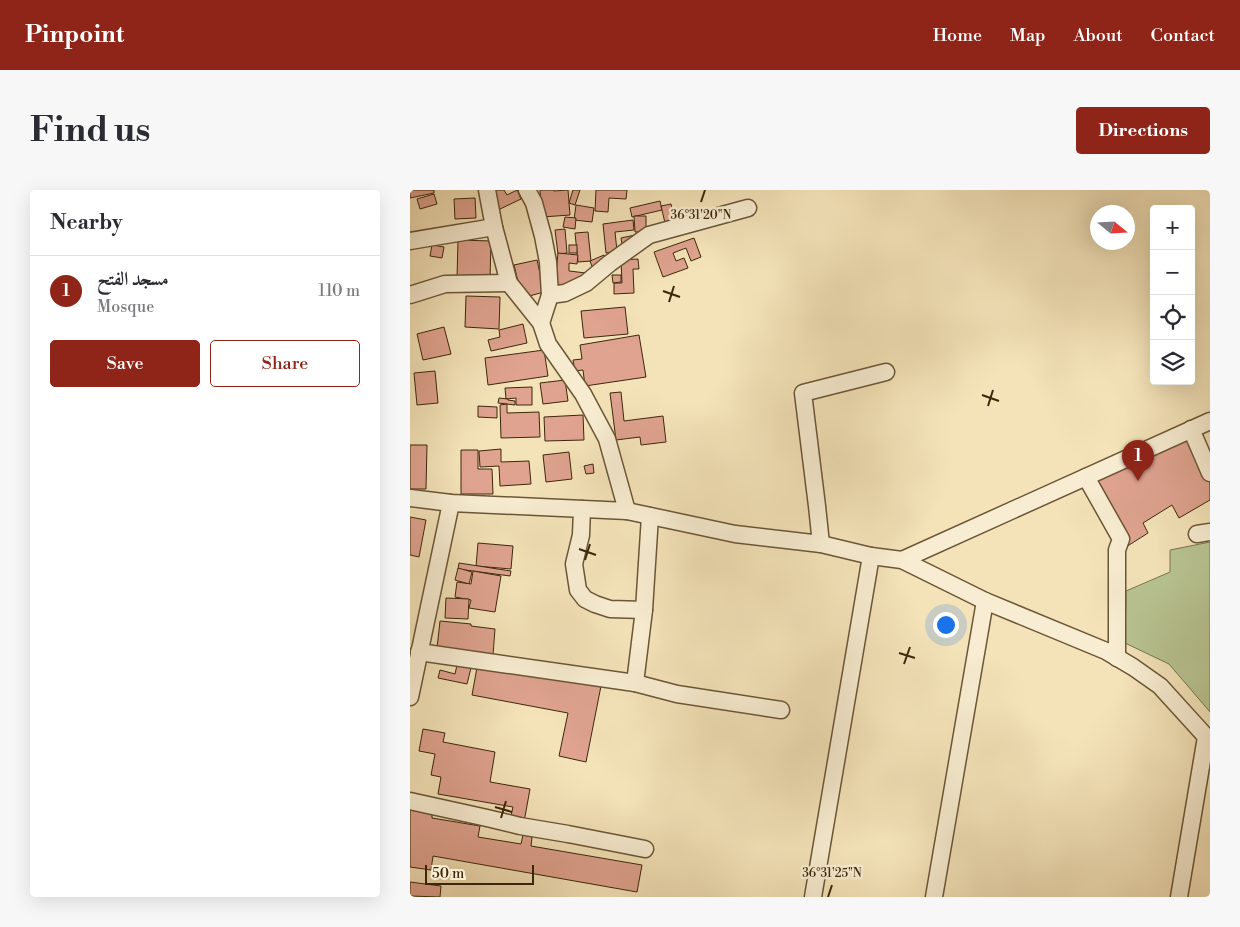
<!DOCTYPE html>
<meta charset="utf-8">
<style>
body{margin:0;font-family:"Libre Bodoni",Amiri,serif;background:#f7f7f7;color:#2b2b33}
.controls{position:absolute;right:15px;top:15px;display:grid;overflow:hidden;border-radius:5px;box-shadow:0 5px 20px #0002}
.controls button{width:45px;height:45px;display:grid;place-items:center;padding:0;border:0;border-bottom:1px solid #e1e1e2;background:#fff;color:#2b2b33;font:25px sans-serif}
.compass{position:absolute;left:680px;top:15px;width:45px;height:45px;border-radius:50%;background:#fff;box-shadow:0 5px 20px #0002;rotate:108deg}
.scale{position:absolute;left:15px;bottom:12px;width:109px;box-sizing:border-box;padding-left:5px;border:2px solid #3d270b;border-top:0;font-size:14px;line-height:18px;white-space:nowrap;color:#3d270b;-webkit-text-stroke:4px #f8edd2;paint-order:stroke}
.you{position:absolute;left:535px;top:434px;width:18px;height:18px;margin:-12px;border:4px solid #fff;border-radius:50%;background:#1a73e8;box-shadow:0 0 0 8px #1a73e833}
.badge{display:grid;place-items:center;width:32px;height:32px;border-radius:50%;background:#8f2418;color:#fff;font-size:16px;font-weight:700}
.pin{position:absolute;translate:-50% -41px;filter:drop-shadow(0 1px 2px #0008)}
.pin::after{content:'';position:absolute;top:26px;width:18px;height:15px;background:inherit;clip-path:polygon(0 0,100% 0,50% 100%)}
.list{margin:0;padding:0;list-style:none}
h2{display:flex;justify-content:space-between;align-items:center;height:65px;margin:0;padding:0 20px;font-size:21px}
h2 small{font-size:16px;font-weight:400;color:#7c7c81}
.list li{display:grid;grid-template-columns:32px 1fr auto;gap:15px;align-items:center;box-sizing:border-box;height:70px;padding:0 20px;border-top:1px solid #e1e1e2}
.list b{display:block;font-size:19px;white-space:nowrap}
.list p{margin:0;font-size:16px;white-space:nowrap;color:#7c7c81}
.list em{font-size:16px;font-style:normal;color:#7c7c81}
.actions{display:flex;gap:10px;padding:15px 20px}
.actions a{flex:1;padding:11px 0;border:1px solid #8f2418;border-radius:5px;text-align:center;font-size:18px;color:#8f2418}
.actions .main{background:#8f2418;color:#fff}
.icon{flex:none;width:28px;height:28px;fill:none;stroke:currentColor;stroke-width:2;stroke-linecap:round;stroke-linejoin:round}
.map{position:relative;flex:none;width:800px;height:707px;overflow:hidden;border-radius:5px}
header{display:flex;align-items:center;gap:30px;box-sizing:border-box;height:70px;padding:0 25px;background:#8f2418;color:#fff}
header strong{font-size:24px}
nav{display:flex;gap:28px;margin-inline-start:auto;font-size:18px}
.intro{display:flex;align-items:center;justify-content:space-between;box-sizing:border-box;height:120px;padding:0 30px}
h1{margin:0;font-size:35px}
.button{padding:12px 22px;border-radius:5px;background:#8f2418;color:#fff;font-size:18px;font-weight:700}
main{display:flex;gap:30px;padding:0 30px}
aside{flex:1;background:#fff;border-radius:5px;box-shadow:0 5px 20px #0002}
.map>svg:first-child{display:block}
</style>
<header>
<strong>Pinpoint</strong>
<nav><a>Home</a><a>Map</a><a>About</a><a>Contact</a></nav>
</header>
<div class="intro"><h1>Find us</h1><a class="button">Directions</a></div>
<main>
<aside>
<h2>Nearby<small></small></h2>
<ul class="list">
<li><span class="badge">1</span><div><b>مسجد الفتح</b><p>Mosque</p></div><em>110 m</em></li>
</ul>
<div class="actions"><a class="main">Save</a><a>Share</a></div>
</aside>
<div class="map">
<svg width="800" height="707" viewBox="0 0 800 707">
<rect width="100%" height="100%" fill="#f4e3b9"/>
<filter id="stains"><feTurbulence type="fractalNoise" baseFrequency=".004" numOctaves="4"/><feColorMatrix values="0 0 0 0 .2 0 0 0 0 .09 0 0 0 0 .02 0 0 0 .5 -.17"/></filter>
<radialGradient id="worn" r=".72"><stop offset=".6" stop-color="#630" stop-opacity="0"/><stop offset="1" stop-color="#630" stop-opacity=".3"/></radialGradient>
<path fill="#b8c492" stroke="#7a764e" d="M800,352V522L759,474L715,453L716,401L760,382V360Z"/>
<g fill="#dfa38f" stroke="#3d270b">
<path d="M0,0H24V3L0,8Z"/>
<path d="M85,0H94L97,5L107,0L111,9L86,21Z"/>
<path d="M130,0H144V1L158,0L160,25L132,27Z"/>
<path d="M163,0H170L165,15L159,13Z"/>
<path d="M186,0H217L216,9L199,8L198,22L185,21Z"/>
<path d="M24,4L27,14L10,19L7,9Z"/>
<path d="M65,8L66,28L45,29L44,9Z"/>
<path d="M250,11L252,20L222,27L220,18Z"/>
<path d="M261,14L266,35L256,37L251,16Z"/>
<path d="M166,15L184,18L182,32L164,30Z"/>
<path d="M224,26H236V42H225Z"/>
<path d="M155,27L166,28L165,39L153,37Z"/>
<path d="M223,30L224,40L205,42L207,61L196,63L193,34Z"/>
<path d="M155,39L157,63L148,64L145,40Z"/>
<path d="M178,42L181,71L168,72L165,43Z"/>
<path d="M225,45L228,57L213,60L211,48Z"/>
<path d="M284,48L291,67L281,71L276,58L263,63L266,71L274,68L278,78L253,87L244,62Z"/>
<path d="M48,50L81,51L80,89L47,88Z"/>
<path d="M22,55L34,57L32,68L20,66Z"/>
<rect x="159" y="55" width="8" height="8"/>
<path d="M148,63L168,65L167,74L159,73V81L176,83L174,97L145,94Z"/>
<path d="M194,65L197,74L183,79L180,71Z"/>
<path d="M228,69L229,79H223L224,103L204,104V93H212L211,70Z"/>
<path d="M127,70L134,102L112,108L104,75Z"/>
<path d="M202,85H211V92L203,93Z"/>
<path d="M56,106L90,107L89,139L55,137Z"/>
<path d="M215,117L218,144L174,148L171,121Z"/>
<path d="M113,134L117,153L81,161L78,150L90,147L89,140Z"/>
<path d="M34,137L41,164L13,170L7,144Z"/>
<path d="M229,145L236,187L175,196L173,180L165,181L163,170L172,169L170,155Z"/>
<path d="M134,160L138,186L78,195L75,168Z"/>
<path d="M25,181L28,213L7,215L4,183Z"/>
<path d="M155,190L158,211L133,214L130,193Z"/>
<path d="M122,197V215H106V208L96,209L95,198Z"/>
<path d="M211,202L214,231L253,226L256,252L231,255L230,247L206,250L200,203Z"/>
<path d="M89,208L98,209V210L105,211V215L88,213Z"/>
<path d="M97,214V223L129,222L130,247L91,248L90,215Z"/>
<path d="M68,216L87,217V228L68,227Z"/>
<path d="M173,225L174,250L135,251L134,227Z"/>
<path d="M780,240L800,292V310L769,328L762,315L733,333L738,343L716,357L676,287Z"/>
<path d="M0,255H17L16,299H0Z"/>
<path d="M91,259V272L119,271L121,294L90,296L89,276L70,277L69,261Z"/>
<path d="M51,260H68V279H82L83,304H51Z"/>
<path d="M159,262L162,289L136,292L133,265Z"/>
<path d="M183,274L184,283L176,284L174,276Z"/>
<path d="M0,327L16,330L9,367L0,365Z"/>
<path d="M68,353L103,356L101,379L66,376Z"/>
<path d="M49,373L101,381L100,386L48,379Z"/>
<path d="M48,378L62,382L59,394L45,390Z"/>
<path d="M63,381L91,386L85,422L59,418L61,410L45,407L47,392L61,394Z"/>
<path d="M36,408L59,409L58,429L35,428Z"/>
<path d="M30,431L61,434V436L85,439L83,465L27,458Z"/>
<path d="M68,472L191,496L176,572L149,566L158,523L62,505Z"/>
<path d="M47,475L61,478L57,494L28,488L30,480L45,484Z"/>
<path d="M13,539L35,543L33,552L85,562L80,592L120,599L114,632L100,630L103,617L28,604L31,587L21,585L25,564L9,561Z"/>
<path d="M0,620L22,624V628L70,636L68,647L111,654L113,645L122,647L121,656L232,675L227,702L23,666L21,680L0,677Z"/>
<path d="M0,692L31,696L30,707L0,706Z"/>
</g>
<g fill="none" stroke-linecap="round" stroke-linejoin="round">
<defs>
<g id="minor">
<path d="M77,0L84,37L99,93L131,133L138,154L173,204L197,249L217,321"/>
<path d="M117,0L124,13L133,46L138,72L140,105L131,133"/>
<path d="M0,51L84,37"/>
<path d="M0,105L35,94L99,93"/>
<path d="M140,105L155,103L176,93L200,73L239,45L338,18"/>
<path d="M781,239L800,283"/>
<path d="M676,287L711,349L707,360V468"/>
<path d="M0,308L41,313L217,321L325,344L411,354L461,366L492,370L575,411L696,461L723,477L750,496L800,551"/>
<path d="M172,319L171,345L164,374L168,400L175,409L185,414L200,419L234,420"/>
<path d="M787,344L800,342"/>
<path d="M411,354L407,316L393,203L476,182"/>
<path d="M492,370L800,231"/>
<path d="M9,462L225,493L267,504L371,520"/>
<path d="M225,493L234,420L240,326"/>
<path d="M0,507L41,313"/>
<path d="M0,611L77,628L110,636L158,644L235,659"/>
<path d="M403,707L461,366"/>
<path d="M524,707L575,411"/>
<path d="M769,707L796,547"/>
</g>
</defs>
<use href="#minor" stroke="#6b5636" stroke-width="19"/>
<use href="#minor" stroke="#f8edd2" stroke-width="16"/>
</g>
<path fill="none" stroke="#3d270b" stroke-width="2" d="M291,12L295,0M253,101L270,107M259,112L264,96M572,205L589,211M578,216L583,200M169,359L186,365M175,370L180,354M489,463L505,468M494,474L500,457M85,617L102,622M91,628L96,611M418,707L422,695"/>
<g font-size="12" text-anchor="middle" fill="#3d270b" stroke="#f8edd2" stroke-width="5" stroke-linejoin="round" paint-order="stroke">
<text x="291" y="29">36°31'20"N</text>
<text x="422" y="687">36°31'25"N</text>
</g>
<rect width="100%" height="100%" filter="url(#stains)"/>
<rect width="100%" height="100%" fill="url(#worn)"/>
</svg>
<div class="controls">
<button>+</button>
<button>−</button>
<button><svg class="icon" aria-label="locate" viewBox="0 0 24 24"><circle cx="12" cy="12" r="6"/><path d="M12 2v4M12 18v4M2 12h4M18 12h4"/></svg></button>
<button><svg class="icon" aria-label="layers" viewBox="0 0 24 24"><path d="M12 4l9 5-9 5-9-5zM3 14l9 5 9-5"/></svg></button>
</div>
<svg class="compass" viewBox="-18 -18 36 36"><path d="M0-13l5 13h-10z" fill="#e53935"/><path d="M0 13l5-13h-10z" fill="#7c7c81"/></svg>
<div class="scale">50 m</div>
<div class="you"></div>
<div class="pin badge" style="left:728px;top:291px">1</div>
</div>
</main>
